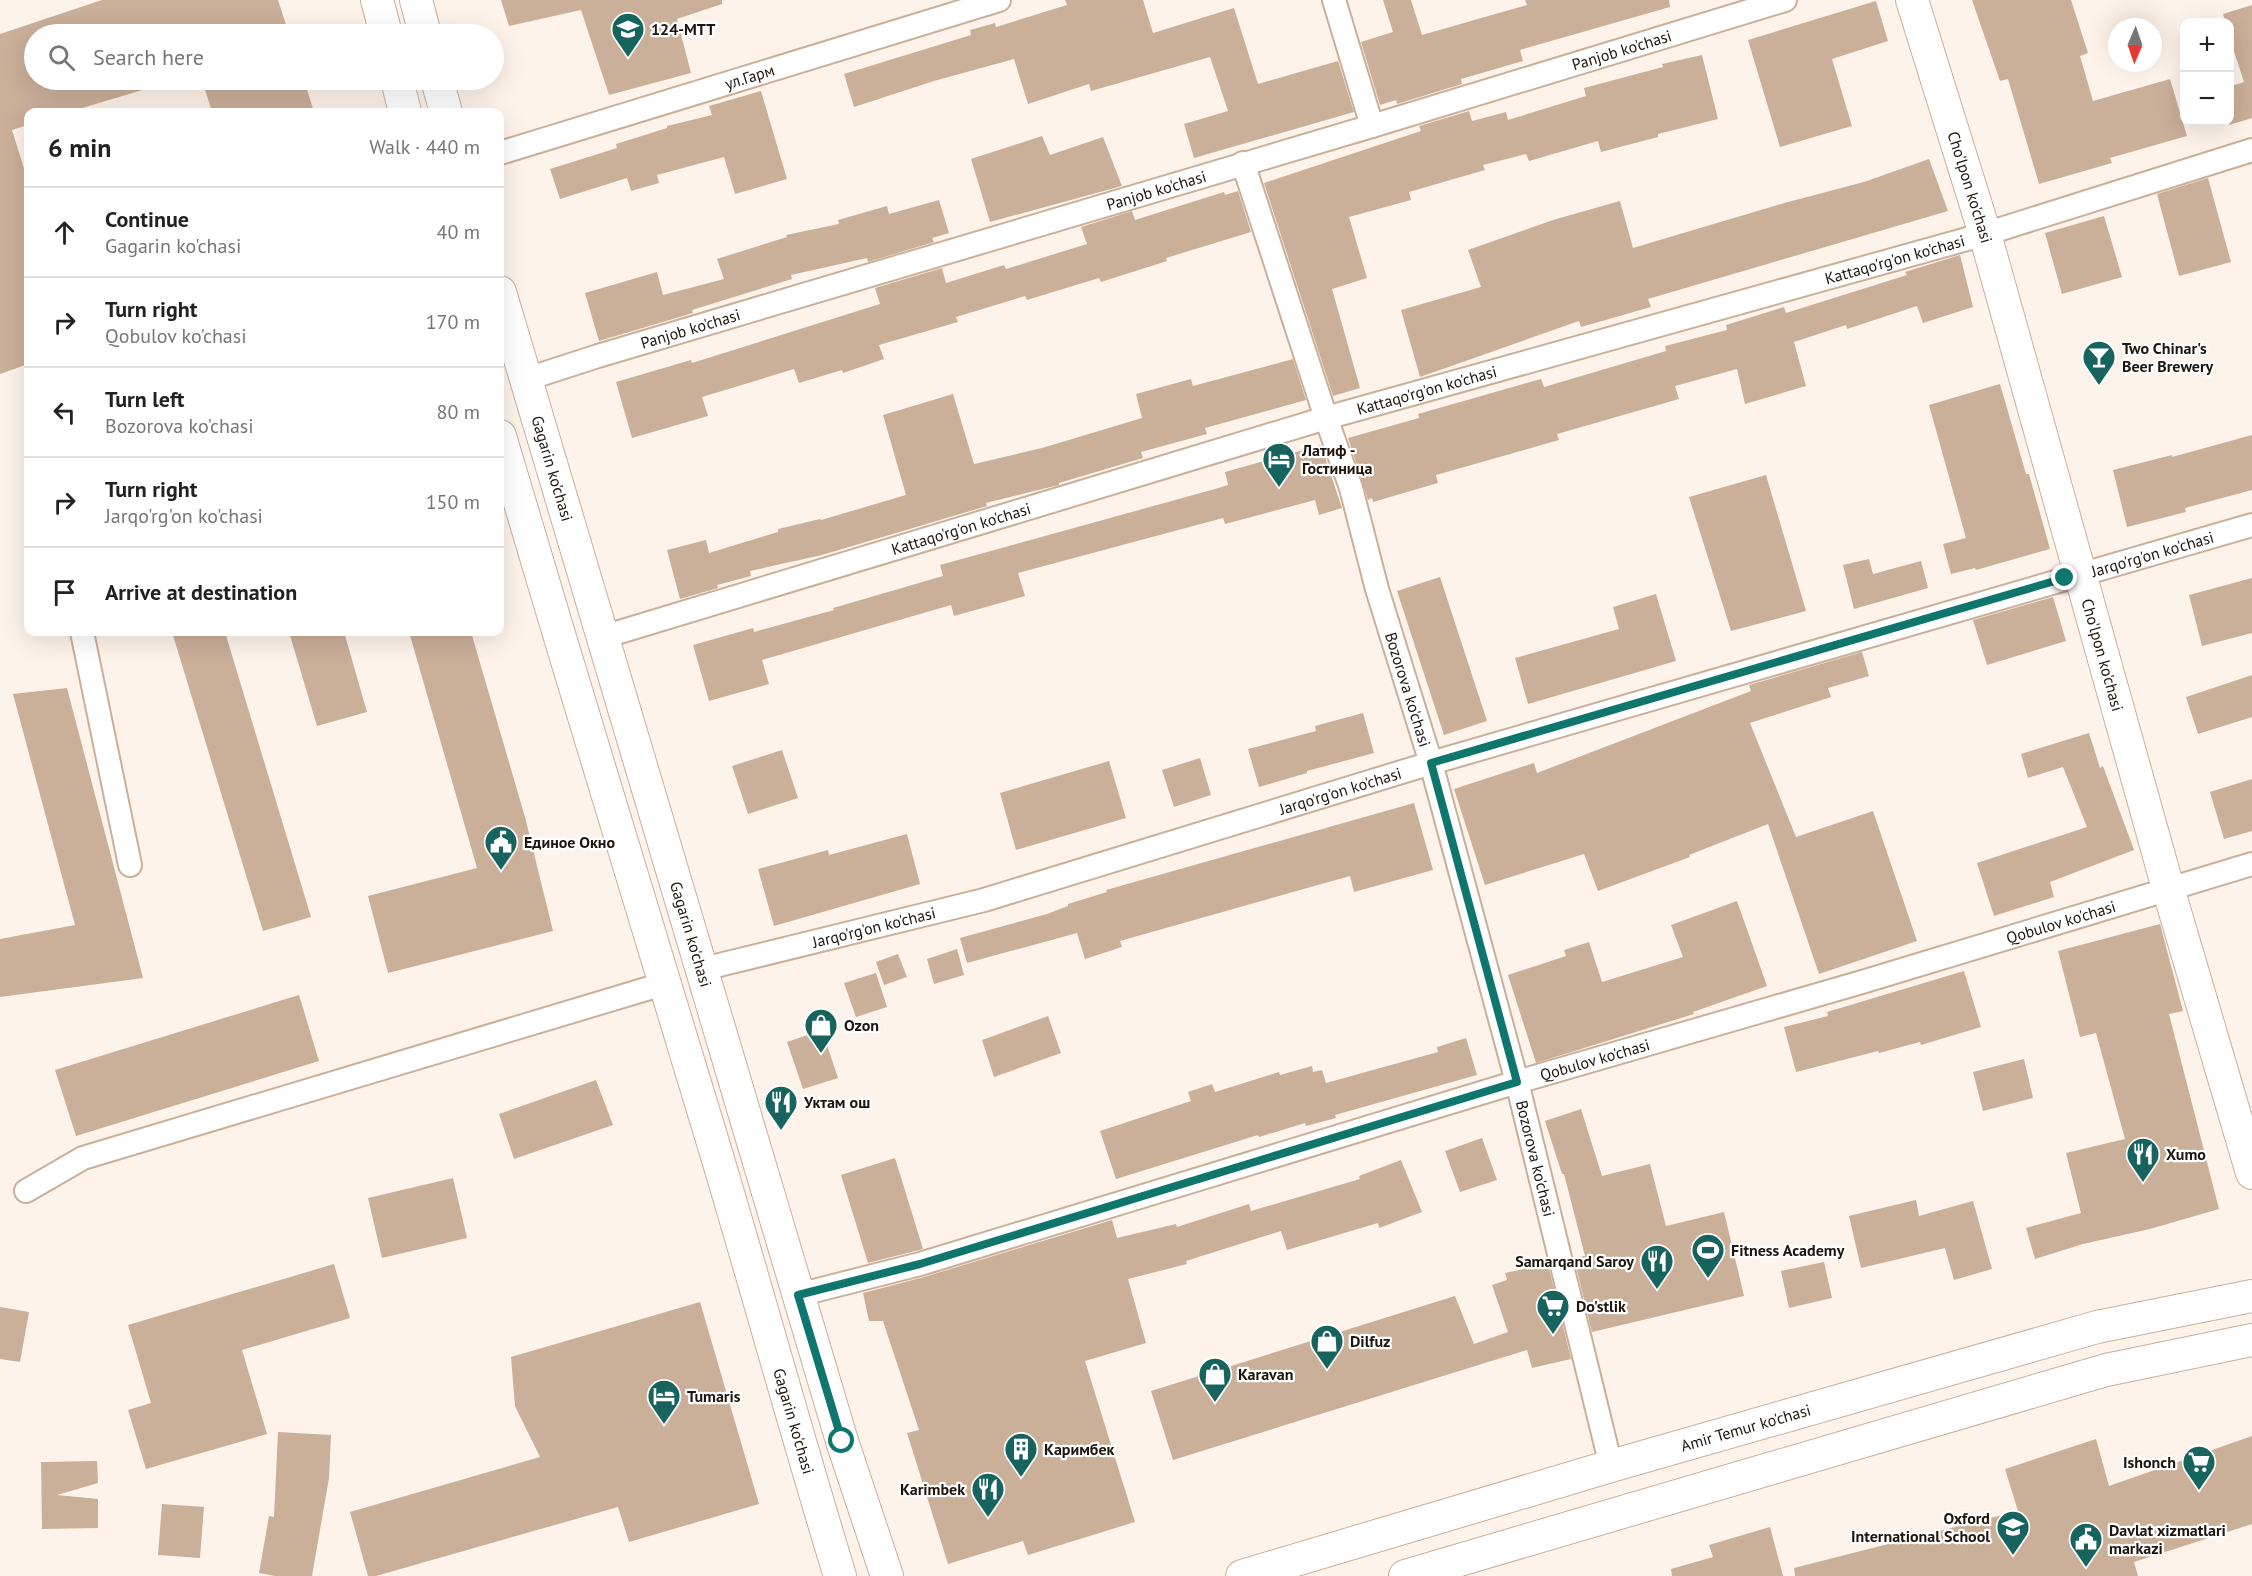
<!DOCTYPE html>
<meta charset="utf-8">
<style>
body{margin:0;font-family:"PT Sans",sans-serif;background:#f2f2f2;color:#222}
.controls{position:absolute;right:18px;top:18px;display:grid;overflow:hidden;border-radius:12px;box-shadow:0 6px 24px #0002}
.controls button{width:54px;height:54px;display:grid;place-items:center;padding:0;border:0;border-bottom:2px solid #e0e0e0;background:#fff;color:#222;font:30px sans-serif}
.compass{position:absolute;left:2108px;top:18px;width:54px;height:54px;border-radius:50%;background:#fff;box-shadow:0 6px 24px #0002;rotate:182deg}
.stop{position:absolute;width:18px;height:18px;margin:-14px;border:4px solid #0f766e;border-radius:50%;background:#fff}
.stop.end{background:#0f766e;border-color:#fff;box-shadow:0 2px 6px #0008}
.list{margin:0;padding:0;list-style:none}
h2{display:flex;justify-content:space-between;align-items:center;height:78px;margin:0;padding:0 24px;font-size:26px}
h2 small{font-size:20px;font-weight:400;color:#767676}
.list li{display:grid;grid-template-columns:39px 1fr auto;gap:18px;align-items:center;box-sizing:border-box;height:90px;padding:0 24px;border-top:2px solid #e0e0e0}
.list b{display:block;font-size:22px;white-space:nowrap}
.list p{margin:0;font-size:20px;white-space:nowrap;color:#767676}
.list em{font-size:20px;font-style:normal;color:#767676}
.icon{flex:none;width:33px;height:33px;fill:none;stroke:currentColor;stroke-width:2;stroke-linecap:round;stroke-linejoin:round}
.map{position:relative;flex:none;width:2252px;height:1576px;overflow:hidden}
.search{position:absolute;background:#fff;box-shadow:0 6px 24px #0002;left:24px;top:24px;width:480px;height:66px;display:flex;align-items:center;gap:15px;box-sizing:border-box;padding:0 21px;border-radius:33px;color:#767676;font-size:22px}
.panel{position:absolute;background:#fff;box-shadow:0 6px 24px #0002;left:24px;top:108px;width:480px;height:528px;border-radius:12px}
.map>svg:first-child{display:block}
</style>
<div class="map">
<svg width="2252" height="1576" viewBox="0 0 2252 1576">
<rect width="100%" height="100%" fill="#fef3ea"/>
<g fill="#caaf99">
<path d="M102,0H278L289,34H34V80H158L159,85L69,112H28V125L12,130L28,181V364L0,374V34Z"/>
<path d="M501,0H722V4L677,19L691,73L609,95L581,10L509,26Z"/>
<path d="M1065,0H1143L1153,33L1234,8L1258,84L1338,61L1354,112L1194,158L1184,124L1228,111L1210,57L1091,91L1089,84L1028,104L1014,59L934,81L854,107L844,74L971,35L970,30L995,23L996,27L1067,5Z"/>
<path d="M1383,0H1411L1422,35L1527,5L1525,0H1669L1670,7L1520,50L1523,61L1461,79L1462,84L1397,104L1396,100L1380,105L1361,42L1393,32Z"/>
<path d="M1972,0H2071L2088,53L2080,56L2093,101L2170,79L2187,136L2110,158L2112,163L2039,184L2008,79L2000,81Z"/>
<path d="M1876,1L1888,41L1832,59L1852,126L1780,147L1748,40Z"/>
<path d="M2252,5V118L2229,125V87L2244,82L2229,36V22H2225L2223,14Z"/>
<path d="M1702,55L1718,119L1658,134V137L1601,152L1598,141L1529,161L1526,154L1483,165L1485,170L1409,192L1411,200L1349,217L1367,278L1332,289L1360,388L1333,396L1264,183L1421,131L1419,126L1469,111L1472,121L1506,112L1508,120L1586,96L1584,88L1663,67L1662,64Z"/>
<path d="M202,80H304L314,112H212Z"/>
<path d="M761,91L787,179L735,194L724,157L657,175L659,183L631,191L627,178L560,199L550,169L617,148L616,144L667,128V126L712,115L709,106Z"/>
<path d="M1042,136L1050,155L1103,137L1122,186L990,222L971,159Z"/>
<path d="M1929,159L1948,211L1648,299L1651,307L1581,327L1579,321L1420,377L1401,310L1481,287L1468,250L1553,220L1620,201L1633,248L1788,202L1864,182Z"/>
<path d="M2208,178L2231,262L2179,276L2157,194Z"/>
<path d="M1238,191L1251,232L1166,258L1167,261L1101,282L1099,278L1027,300L1025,296L956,317L958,322L879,345L884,359L843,373L842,370L799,383L794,369L702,397L708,416L632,438L616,382L691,360L692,363L880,304L875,288L942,268L946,283L1004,265L1006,269L1087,244L1081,227L1132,211L1135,220L1224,192L1225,195Z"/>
<path d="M939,200L949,233L932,238L934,242L868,262L867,258L791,275L792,279L692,310L693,313L599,341L585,293L657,272L663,295L724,279L717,259L787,237L786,235L839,224L838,220L887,206L889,214Z"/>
<path d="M2104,216L2122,277L2062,294L2045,233Z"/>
<path d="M1960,255L1973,307L1923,323L1917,306L1847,329L1846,325L1794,342L1806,386L1745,404L1737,369L1675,386L1679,399L1557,434L1559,440L1436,475L1438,483L1373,502L1372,498L1368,500L1348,438L1419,418L1418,414L1541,379L1544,387L1666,351L1665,346L1727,330L1726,325L1784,307L1786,313L1907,275L1905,272Z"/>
<path d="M1293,359L1306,400L1205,428L1207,434L1141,452L1143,458L1059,483V485L986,503L987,506L822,555L750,571L751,576L717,585L718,588L680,599L667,550L706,540L709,553L778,532V529L820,519L821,520L906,495L883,415L953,394L974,464L1042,448L1142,418L1136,394L1191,379L1193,386Z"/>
<path d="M2000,384L2026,474H2029L2050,549L1976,570L1975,568L1951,574L1943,544L1966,538L1929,405Z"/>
<path d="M2252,435V490L2185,508L2186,512L2127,527L2113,470L2172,455V457Z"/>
<path d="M1321,445L1342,508L1319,515L1315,500L1225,524L1223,518L1018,573L1025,596L954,616L951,605L762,660L769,684L709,701L693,645L753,628L754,632L834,610L833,608L943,576L940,565L1215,489L1228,485L1225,472Z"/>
<path d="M1766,475L1806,611L1731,631L1689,497Z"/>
<path d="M1869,559L1873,574L1921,561L1928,588L1854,609L1843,565Z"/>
<path d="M1440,577L1487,721L1444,735L1397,591Z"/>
<path d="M2252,578V633L2202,646L2189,595Z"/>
<path d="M1656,594L1676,661L1528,704L1515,658L1619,629L1613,607Z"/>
<path d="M2053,597L2066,641L1987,665L1973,620Z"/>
<path d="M172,632H225L311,917L263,931Z"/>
<path d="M289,632H344L367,712L317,726Z"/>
<path d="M409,632H471L525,817L553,931L388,973L368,896L477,868Z"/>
<path d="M1862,652L1869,676L1828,688L1831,697L1750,723L1796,837L1873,811L1917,941L1819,974L1768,824L1689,855L1690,857L1598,891L1584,854L1485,885L1454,789L1534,763L1537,773L1751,691L1749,685Z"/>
<path d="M2252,675V717L2198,734L2186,697Z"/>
<path d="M67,688L143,978L0,997V939L75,925L13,694Z"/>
<path d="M1363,713L1374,753L1307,771V773L1259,787L1248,749L1316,731L1315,726Z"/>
<path d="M2089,733L2100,768L2103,766L2134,850L2050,882L2054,897L1994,916L1977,863L2087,827L2063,767L2028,778L2021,754Z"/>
<path d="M782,750L798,798L748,814L732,766Z"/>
<path d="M1200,758L1211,795L1174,807L1162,770Z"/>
<path d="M1109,761L1126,818L1016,850L1000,793Z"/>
<path d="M2252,779V831L2224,839L2210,792Z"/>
<path d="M1414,803L1433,870L1354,892L1350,876L1120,941L1122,947L1085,959L1077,933L967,963L960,938L1047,914L1068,906V904L1107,892L1106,890Z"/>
<path d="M907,834L920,884L774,926L758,869L828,850L829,855Z"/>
<path d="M1737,901L1767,986L1693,1012L1694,1014L1536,1063L1508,975L1566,956L1564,950L1589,942L1602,982L1683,957L1671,925Z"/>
<path d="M2160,924L2183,1011L2169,1014L2219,1209L2150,1229L2083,1244L2035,1259L2026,1228L2081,1213L2066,1153L2125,1139L2096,1033L2080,1037L2058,951Z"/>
<path d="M957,949L964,975L934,984L927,959Z"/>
<path d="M898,954L907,977L884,985L876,962Z"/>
<path d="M1964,971L1981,1027L1921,1045L1920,1042L1879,1053L1878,1051L1796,1072L1784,1027L1828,1016L1827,1012Z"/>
<path d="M876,973L887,1007L856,1017L844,983Z"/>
<path d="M299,995L319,1061L76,1136L55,1070Z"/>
<path d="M1048,1016L1061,1053L994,1077L982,1040Z"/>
<path d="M822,1030L838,1078L803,1089L787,1042Z"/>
<path d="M1466,1038L1477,1075L1335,1115L1336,1118L1306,1126L1305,1123L1259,1137L1258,1135L1116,1179L1100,1131L1191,1101L1188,1092L1212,1084L1215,1092L1279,1072L1280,1075L1312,1066L1313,1072L1322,1070L1326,1083L1438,1052L1437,1047Z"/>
<path d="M2024,1059L2033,1098L1983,1111L1973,1072Z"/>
<path d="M596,1080L613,1125L514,1159L499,1114Z"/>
<path d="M1581,1109L1602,1176L1650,1164L1666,1226L1724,1212L1744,1296L1592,1332L1574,1258L1585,1256L1564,1174H1562L1545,1121Z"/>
<path d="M1482,1138L1497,1180L1460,1192L1445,1151Z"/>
<path d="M895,1158L923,1249L868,1263L841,1175Z"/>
<path d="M1401,1160L1422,1212L1379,1228L1378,1223L1287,1250L1281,1231L1186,1261L1187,1264L1128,1279L1146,1343L1085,1361L1135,1522L1028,1555L1023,1541L948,1564L907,1433L919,1430L883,1321H869L863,1293L924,1277L1112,1220L1117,1238L1176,1224L1177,1227L1249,1204L1251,1211L1360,1179L1359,1176Z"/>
<path d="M453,1178L467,1238L382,1258L368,1198Z"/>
<path d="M1916,1200L1919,1216L1973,1201L1992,1269L1954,1280L1945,1248L1861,1268L1849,1216Z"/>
<path d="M1824,1262L1832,1298L1789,1308L1781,1271Z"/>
<path d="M334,1264L350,1318L242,1350L267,1434L146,1469L128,1410L151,1403L128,1325Z"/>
<path d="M1548,1264L1571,1359L1532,1368L1527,1350L1173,1460L1151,1391L1455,1296L1474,1344L1508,1332L1492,1285L1507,1280L1505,1273Z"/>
<path d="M700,1302L759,1504L629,1542L618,1507L376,1576H368L350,1512L540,1457L515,1406L511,1357Z"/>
<path d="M0,1307L29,1312L20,1362L0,1359Z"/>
<path d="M278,1432L331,1435L329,1478L312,1576H275L259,1573L269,1516L274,1517Z"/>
<path d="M2252,1436V1524L2134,1562L2138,1576H1795L1794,1568L2018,1511L2005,1469L2096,1439L2109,1486Z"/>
<path d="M97,1461L98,1483L57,1495L98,1499V1528L42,1529L41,1462Z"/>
<path d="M162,1504L204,1507L200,1558L158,1555Z"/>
<path d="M1770,1527L1783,1576H1672L1671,1569L1713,1557L1709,1545Z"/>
</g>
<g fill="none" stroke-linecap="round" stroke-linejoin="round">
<defs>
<g id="street">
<path d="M1334,0L1372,126"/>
<path id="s1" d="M500,153L999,0"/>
<path id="s2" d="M1243,163L1326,418L1351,488L1377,589L1431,763L1517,1082L1611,1466"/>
<path id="s3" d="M527,379L598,356L1372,126L1785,0"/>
<path d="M82,632L130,865"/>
<path id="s4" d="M603,637L1326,418L1985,234L2252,150"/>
<path id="s5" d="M703,969L984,900L1431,763L2252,525"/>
<path d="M26,1191L83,1158L663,984"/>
<path id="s6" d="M798,1295L920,1264L1517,1082L1862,982L2252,864"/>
</g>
<g id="secondary">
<path d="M377,0L386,34"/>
<path d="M416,0L425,34"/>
<path id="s7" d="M1912,0L1985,234L2168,888L2252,1173"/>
<path d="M397,80L405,112"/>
<path d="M437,80L446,112"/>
<path id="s8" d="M500,292L842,1441L887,1576"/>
<path id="s9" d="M500,436C570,673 642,909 714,1146C757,1289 796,1433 840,1576"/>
<path id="s10" d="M1242,1576L1611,1466L2097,1327L2252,1296"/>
<path d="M1405,1576L2106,1370L2252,1340"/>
</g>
</defs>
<use href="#street" stroke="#caaf99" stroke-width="26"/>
<use href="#secondary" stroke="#caaf99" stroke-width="34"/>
<use href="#street" stroke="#fff" stroke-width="22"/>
<use href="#secondary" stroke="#fff" stroke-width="32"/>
</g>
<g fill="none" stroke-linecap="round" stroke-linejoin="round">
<path stroke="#0f766e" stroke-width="8" d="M842,1441L798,1295L920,1264L1517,1082L1431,763L2065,578"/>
</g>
<defs>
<symbol id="school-pin" viewBox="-11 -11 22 30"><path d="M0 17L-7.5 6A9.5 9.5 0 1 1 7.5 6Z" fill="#17645f" stroke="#fff"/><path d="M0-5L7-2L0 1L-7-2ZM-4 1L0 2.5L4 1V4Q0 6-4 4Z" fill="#fff"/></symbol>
<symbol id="bar-pin" viewBox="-11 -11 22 30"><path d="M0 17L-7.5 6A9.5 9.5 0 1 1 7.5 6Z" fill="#17645f" stroke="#fff"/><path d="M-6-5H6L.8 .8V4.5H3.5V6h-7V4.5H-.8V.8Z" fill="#fff"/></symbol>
<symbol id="hotel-pin" viewBox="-11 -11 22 30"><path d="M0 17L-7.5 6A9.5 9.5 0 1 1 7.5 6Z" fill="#17645f" stroke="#fff"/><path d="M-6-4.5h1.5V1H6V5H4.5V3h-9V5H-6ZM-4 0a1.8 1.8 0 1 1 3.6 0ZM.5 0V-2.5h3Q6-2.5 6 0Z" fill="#fff"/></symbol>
<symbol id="civic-pin" viewBox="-11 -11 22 30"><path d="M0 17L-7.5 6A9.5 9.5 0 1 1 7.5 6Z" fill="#17645f" stroke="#fff"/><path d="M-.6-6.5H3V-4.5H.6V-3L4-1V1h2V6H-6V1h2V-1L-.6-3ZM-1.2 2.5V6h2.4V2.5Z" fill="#fff"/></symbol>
<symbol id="shop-pin" viewBox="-11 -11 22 30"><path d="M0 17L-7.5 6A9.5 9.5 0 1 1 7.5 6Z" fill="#17645f" stroke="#fff"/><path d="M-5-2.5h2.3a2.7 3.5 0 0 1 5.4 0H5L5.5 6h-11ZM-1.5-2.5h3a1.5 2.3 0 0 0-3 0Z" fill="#fff"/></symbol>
<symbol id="restaurant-pin" viewBox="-11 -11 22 30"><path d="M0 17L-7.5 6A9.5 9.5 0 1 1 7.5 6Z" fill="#17645f" stroke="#fff"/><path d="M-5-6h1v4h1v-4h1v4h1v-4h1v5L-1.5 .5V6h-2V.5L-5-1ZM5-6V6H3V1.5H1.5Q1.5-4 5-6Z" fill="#fff"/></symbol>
<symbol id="stadium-pin" viewBox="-11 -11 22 30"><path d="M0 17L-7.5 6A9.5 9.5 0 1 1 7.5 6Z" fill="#17645f" stroke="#fff"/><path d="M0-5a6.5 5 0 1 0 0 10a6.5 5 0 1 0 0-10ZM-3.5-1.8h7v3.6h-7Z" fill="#fff"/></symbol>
<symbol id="supermarket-pin" viewBox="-11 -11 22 30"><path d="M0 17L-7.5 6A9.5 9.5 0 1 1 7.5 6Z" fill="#17645f" stroke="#fff"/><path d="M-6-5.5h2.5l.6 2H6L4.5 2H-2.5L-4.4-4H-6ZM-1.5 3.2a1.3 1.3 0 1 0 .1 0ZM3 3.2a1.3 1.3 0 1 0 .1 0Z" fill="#fff"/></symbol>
<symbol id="building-pin" viewBox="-11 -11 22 30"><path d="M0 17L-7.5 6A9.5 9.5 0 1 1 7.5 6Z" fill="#17645f" stroke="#fff"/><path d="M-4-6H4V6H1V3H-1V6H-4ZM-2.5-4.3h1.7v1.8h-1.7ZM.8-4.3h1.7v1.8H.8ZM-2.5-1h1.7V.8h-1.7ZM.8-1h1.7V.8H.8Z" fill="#fff"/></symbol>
</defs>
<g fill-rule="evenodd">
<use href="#school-pin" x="609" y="10" width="38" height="52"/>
<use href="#bar-pin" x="2080" y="338" width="38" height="52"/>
<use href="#hotel-pin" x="1260" y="440" width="38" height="52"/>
<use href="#civic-pin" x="482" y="823" width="38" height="52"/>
<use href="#shop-pin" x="802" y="1006" width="38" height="52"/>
<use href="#restaurant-pin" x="762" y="1083" width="38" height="52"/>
<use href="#restaurant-pin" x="2124" y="1135" width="38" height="52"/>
<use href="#stadium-pin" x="1689" y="1231" width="38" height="52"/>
<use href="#restaurant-pin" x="1638" y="1242" width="38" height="52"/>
<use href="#supermarket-pin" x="1534" y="1287" width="38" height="52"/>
<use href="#shop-pin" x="1308" y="1322" width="38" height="52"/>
<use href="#shop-pin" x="1196" y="1355" width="38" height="52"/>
<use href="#hotel-pin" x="645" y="1377" width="38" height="52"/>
<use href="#building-pin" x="1002" y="1430" width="38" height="52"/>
<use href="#supermarket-pin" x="2180" y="1443" width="38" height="52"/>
<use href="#restaurant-pin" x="969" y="1470" width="38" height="52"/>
<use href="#school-pin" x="1994" y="1508" width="38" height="52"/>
<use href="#civic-pin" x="2067" y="1520" width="38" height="52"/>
</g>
<g text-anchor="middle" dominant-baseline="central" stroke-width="4.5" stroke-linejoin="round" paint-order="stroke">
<g font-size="16" font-weight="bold" fill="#1e150d" stroke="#fff" text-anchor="start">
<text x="651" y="29">124-MTT</text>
<text x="2122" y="348">Two Chinar's<tspan x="2122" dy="18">Beer Brewery</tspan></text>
<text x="1302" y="450">Латиф -<tspan x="1302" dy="18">Гостиница</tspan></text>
<text x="524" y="842">Единое Окно</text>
<text x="844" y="1025">Ozon</text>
<text x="804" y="1102">Уктам ош</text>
<text x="2166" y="1154">Xumo</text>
<text x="1731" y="1250">Fitness Academy</text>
<text x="1634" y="1261" text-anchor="end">Samarqand Saroy</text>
<text x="1576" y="1306">Do'stlik</text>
<text x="1350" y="1341">Dilfuz</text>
<text x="1238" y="1374">Karavan</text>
<text x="687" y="1396">Tumaris</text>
<text x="1044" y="1449">Каримбек</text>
<text x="2176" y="1462" text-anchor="end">Ishonch</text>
<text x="965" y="1489" text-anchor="end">Karimbek</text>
<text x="1990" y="1518" text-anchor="end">Oxford<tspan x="1990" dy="18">International School</tspan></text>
<text x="2109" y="1530">Davlat xizmatlari<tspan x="2109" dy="18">markazi</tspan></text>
</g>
<g font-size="16" fill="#1e150d" stroke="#fff">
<text stroke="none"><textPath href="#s3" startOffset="1143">Panjob ko'chasi</textPath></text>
<text stroke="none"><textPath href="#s1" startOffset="261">ул.Гарм</textPath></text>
<text stroke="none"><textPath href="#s7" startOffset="196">Cho'lpon ko'chasi</textPath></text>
<text stroke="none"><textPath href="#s3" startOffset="657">Panjob ko'chasi</textPath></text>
<text stroke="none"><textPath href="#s4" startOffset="1346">Kattaqo'rg'on ko'chasi</textPath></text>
<text stroke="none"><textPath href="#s3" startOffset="171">Panjob ko'chasi</textPath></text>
<text stroke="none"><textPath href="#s4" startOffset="860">Kattaqo'rg'on ko'chasi</textPath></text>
<text stroke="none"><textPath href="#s8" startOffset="184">Gagarin ko'chasi</textPath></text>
<text stroke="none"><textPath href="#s4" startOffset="374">Kattaqo'rg'on ko'chasi</textPath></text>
<text stroke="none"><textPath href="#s5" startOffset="1508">Jarqo'rg'on ko'chasi</textPath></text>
<text stroke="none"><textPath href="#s7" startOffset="682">Cho'lpon ko'chasi</textPath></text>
<text stroke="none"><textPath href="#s2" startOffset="552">Bozorova ko'chasi</textPath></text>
<text stroke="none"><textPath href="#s5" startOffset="662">Jarqo'rg'on ko'chasi</textPath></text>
<text stroke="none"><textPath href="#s6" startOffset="1317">Qobulov ko'chasi</textPath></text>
<text stroke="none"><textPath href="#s5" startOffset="176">Jarqo'rg'on ko'chasi</textPath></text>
<text stroke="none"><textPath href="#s8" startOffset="670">Gagarin ko'chasi</textPath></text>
<text stroke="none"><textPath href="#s6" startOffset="831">Qobulov ko'chasi</textPath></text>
<text stroke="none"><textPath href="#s2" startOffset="1038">Bozorova ko'chasi</textPath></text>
<text stroke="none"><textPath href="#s9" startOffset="1028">Gagarin ko'chasi</textPath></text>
<text stroke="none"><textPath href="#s10" startOffset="525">Amir Temur ko'chasi</textPath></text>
</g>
</g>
</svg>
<div class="controls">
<button>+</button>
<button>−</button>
</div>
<svg class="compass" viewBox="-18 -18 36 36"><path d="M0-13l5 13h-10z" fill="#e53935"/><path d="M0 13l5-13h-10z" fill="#767676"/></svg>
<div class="stop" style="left:842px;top:1441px"></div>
<div class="stop end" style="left:2065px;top:578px"></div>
<div class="search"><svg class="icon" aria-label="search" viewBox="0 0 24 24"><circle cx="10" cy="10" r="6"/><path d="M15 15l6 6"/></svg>Search here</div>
<section class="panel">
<h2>6 min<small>Walk · 440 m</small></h2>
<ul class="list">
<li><svg class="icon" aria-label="ahead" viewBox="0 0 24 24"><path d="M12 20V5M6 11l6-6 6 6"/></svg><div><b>Continue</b><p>Gagarin ko'chasi</p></div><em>40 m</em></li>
<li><svg class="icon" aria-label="right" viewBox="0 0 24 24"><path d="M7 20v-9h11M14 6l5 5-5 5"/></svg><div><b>Turn right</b><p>Qobulov ko'chasi</p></div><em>170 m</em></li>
<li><svg class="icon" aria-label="left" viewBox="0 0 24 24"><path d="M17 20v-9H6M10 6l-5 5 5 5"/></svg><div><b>Turn left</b><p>Bozorova ko'chasi</p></div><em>80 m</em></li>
<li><svg class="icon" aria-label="right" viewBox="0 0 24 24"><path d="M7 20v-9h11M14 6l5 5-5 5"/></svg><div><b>Turn right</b><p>Jarqo'rg'on ko'chasi</p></div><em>150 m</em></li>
<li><svg class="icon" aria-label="arrive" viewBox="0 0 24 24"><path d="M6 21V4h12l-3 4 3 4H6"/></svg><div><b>Arrive at destination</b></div></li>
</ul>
</section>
</div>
